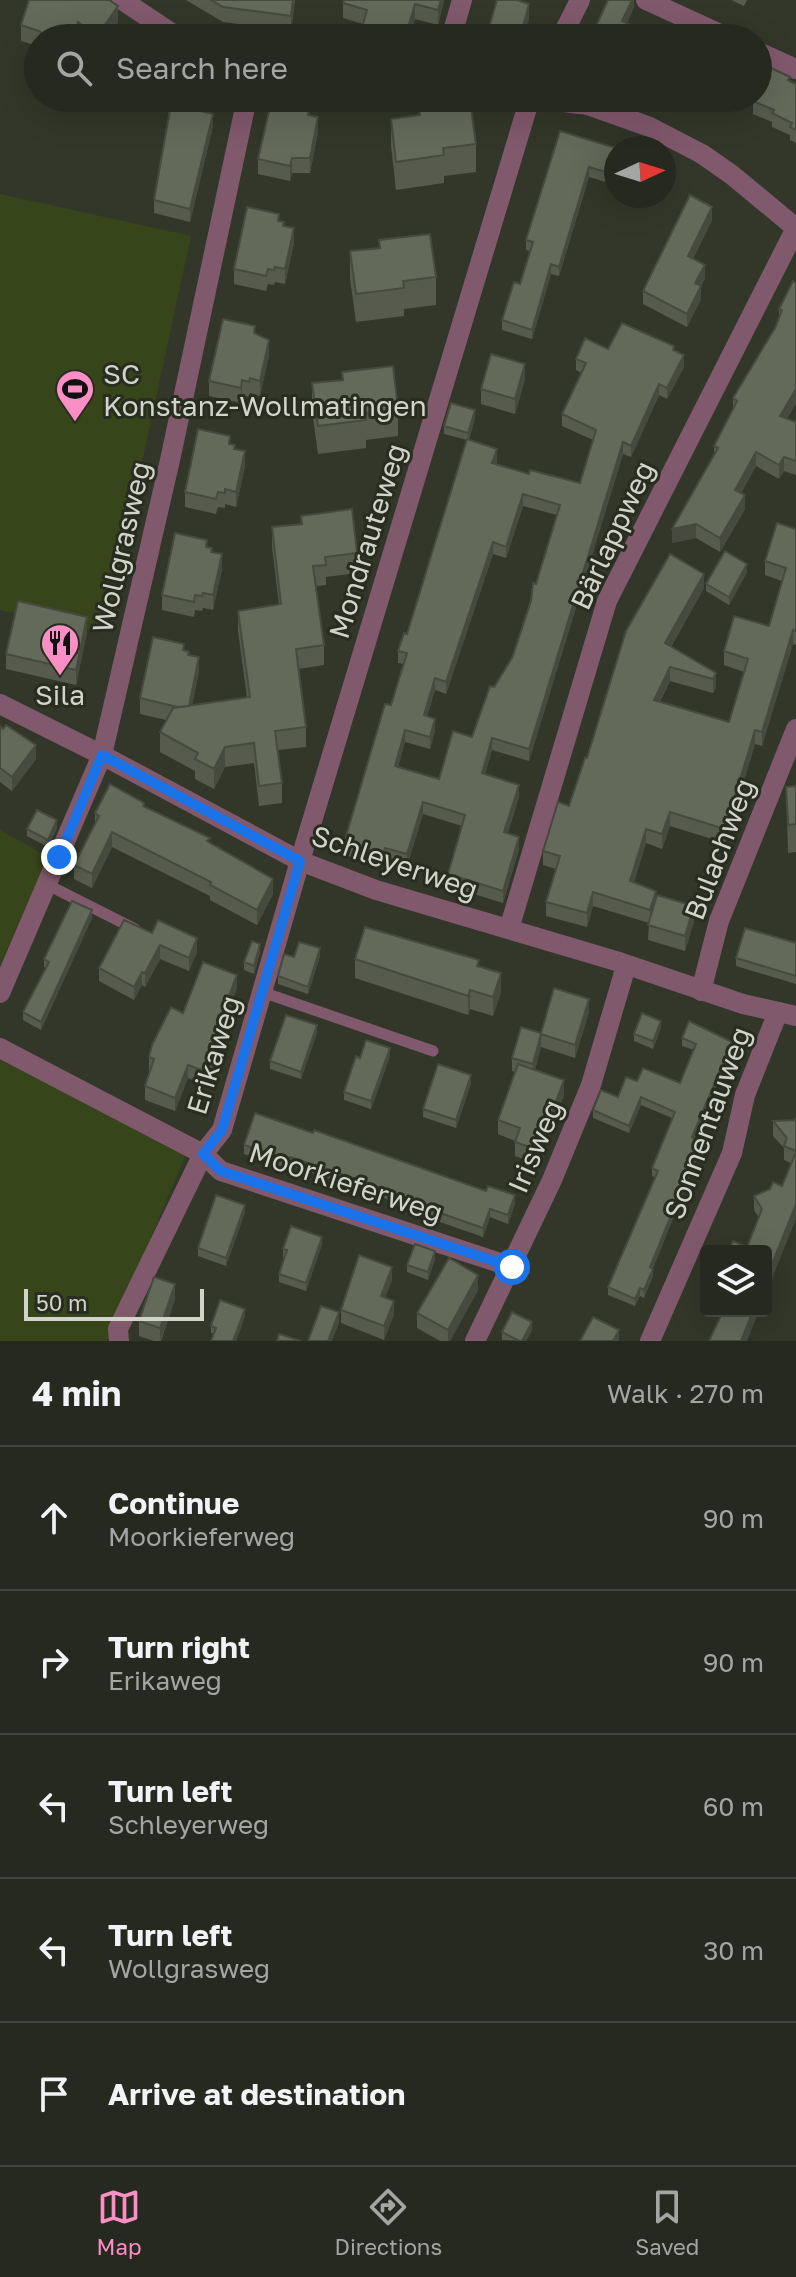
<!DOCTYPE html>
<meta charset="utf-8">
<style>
body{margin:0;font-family:"Golos Text",sans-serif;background:#2e3128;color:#f1f3f6}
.controls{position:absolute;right:24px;bottom:24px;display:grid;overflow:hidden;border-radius:8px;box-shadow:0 8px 32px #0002}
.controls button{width:72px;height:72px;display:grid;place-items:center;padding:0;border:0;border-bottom:2px solid #42453d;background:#26291f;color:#f1f3f6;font:40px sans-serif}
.compass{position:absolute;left:604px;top:136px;width:72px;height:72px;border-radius:50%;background:#26291f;box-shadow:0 8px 32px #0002;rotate:86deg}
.scale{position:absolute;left:24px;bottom:20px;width:180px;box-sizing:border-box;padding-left:8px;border:4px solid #d0d4cb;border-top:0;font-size:22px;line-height:28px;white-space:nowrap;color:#d0d4cb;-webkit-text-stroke:6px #282d1f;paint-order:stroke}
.stop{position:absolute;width:24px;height:24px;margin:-18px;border:6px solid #1a73e8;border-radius:50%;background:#fff}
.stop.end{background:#1a73e8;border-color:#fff;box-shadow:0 2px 8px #0008}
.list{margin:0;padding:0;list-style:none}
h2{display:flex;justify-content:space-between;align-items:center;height:104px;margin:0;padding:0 32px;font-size:34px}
h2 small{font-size:26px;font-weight:400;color:#a4a6a4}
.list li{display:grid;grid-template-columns:52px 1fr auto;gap:24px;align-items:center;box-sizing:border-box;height:144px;padding:0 32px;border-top:2px solid #42453d}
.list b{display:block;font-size:30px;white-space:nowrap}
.list p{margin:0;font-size:26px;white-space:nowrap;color:#a4a6a4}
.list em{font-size:26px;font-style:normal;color:#a4a6a4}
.icon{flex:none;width:44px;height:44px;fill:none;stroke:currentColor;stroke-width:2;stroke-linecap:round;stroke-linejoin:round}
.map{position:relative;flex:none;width:796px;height:1341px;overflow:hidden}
.search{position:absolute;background:#26291f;box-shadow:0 8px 32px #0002;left:24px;right:24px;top:24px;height:88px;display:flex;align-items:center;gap:20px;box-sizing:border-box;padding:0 28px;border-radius:44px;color:#a4a6a4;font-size:30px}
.sheet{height:824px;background:#26291f}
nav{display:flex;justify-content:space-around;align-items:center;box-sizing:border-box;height:112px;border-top:2px solid #42453d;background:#26291f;font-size:22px;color:#a4a6a4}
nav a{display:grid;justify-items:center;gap:4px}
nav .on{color:#fb8fc5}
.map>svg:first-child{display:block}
</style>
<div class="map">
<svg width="796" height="1341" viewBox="0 0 796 1341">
<rect width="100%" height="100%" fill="#323729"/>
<g fill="#37461a">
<path d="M0,194L191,236L105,633L0,610Z"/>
<path d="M0,830L48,857L0,965Z"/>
<path d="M0,1060L187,1152L107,1341H0Z"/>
</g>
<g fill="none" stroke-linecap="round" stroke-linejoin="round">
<g stroke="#81596c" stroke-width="11">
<path d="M46,884L135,929"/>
<path d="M262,992L433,1051"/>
</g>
<g stroke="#81596c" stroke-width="20">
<path d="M122,0L179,38"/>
<path d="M646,0L729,38"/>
<path d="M451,38L462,0"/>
<path d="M561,38L580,0"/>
<path d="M758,52L796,69"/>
<path d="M531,98L588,105L650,127L702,154L732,175L796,228"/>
<path d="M0,704L102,755L300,861L376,890L616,961L743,1004L796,1016"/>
<path d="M509,929L607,601L796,228"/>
<path d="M701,991L719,921L796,729"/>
<path d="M0,993L102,755L170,460L247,98"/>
<path d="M0,1048L203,1154L221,1171L512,1267"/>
<path d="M119,1341L118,1329L203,1154L222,1130L300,861L530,98"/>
<path d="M475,1341L552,1180L591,1085L626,966"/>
<path d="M650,1341L732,1153L745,1095L778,1012"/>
</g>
</g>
<g fill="#565b4d" fill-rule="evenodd">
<path d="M29,0L118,22L107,38H38V46L21,41V25Z"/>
<path d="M186,0H295L291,31L223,22Z"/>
<path d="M444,0L438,25L415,19L409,38H361L363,24L343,18V3Z"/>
<path d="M731,0H747L744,6Z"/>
<path d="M790,81L796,84V143L790,140V135L772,127V122L753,114V103L743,98H758Z"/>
<path d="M150,98H183L178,105L213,126L190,222L154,213V200L170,114Z"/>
<path d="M662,98H681L677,105Z"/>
<path d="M419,107L476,144V172L444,176V183L396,190L391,146V119L419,115Z"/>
<path d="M304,111L309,115L318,132L310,173H292L290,181L258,174V159Z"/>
<path d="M560,131L616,148V185L589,177L559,276L551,274L532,339L502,330V320L520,284L530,251L526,250V240Z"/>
<path d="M712,220L693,259L705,278L701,286V299L687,327L643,304V291Z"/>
<path d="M279,221L284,226L294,243L285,284L275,282L274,285L268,284L266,291L234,284V269Z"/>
<path d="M379,240L436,277V305L404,309V316L356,322L350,279V251L379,248Z"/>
<path d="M796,283V403L787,419L796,422V475L784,471L779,479L756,466L741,493L745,509L720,552L696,538L672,543L714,455V446L733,409V398L775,328L779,318V309Z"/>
<path d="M255,334L269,355L260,396L250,393L249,397L242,395L241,403L209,396V381Z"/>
<path d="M608,349L674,350L684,367L667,399L659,395L631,457L623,454L529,761L492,750L485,774L519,797L508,833L519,849L503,903L448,886V874L462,826L423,814L407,866L385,860L383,866L344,855V843L391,705L404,664L398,663V651L407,634L467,440L444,434V426L475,418L469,440L497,461L496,464L529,474L580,483L593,440L562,426V414L581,373L576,370V359ZM523,506L557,515L512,658L494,687L472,737L439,779L398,767L405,742L430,749L435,731L427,716L435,690L446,694L493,554L506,558Z"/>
<path d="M342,372L398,409V436L366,440V448L318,454L312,411V383L342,380Z"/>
<path d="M525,379L515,414L481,404V389Z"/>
<path d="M230,444L235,449L245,466L236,507L225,504V508L218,507L216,514L185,507V492Z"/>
<path d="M301,516L357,553V573L326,577V585L316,586L324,645V665L298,669L306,727V747L278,750L282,783V803L259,806L254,763L225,767L214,789L195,779V771L160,752V732L166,720L140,714V698L184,651L199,672L192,705L247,698L238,631V611L279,605L272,547V527L301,524Z"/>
<path d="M796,529V645L793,644L762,746L755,744L725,843L670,826L662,849L646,843L634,882L656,900L694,921L685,951L648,940L649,923L593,906L587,927L546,916V902L556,869L543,865V851L569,806L587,758L704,588L671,647L716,673V687L713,693L670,681L660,702L729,722L744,672L724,665V651L769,626L782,581L765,575V561Z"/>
<path d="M207,548L212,552L222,569L213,610L203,608L202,611L195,610L194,617L162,610V595Z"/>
<path d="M747,572L729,605L706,591V584Z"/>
<path d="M87,632L76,685L6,669V654Z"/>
<path d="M0,726L36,759L12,791L0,782Z"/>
<path d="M796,786V852L788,853L786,787Z"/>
<path d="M144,807L210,843L273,894L257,925L210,900V896L112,847L92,888L74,879V865L95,824V813Z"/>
<path d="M57,828L48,847L27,836V829Z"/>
<path d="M92,918L41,1030L23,1020V1012L46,968L44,967V959Z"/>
<path d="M152,933L197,952L189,971L160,959L145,987L142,985L134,1000L99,981V968Z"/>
<path d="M796,943V984L736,966V958Z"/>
<path d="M260,952L254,974L244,970V962Z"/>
<path d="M320,956L308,994L278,984V976L294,957Z"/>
<path d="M355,959L479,966L501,992L493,1016L470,1009L468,1015L355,978Z"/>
<path d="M237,988L223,1026L227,1041L210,1087L188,1078L175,1111L145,1100V1086L150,1071H149V1057L183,1013Z"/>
<path d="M589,1012L575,1058L541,1047L535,1070L564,1095L538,1164L515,1156V1141L498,1134V1120L515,1072L512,1071V1058L541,1033Z"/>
<path d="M661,1028L653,1049L634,1041V1034Z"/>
<path d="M317,1033L301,1079L270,1069V1061Z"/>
<path d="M682,1038L732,1049L694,1139L701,1149L653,1268V1276L644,1298L640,1296L635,1306L608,1295V1287L655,1177L652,1176V1168L672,1118L641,1105L629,1133L593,1118V1110L618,1097L637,1081L680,1083L694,1050L682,1046Z"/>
<path d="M390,1056L371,1109L344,1100V1092L360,1058Z"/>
<path d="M471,1083L456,1128L423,1117V1109Z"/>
<path d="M796,1117V1218L766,1293L747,1247L759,1218L754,1210V1196L782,1186L791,1163L784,1160V1148L773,1136V1121L795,1120Z"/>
<path d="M244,1145L515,1204L508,1224L490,1217L483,1237L420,1215V1211L356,1188L290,1165L288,1169L244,1154Z"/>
<path d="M245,1212L226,1266L198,1256V1248Z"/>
<path d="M322,1244L306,1291L279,1282V1274L285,1257H283V1249Z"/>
<path d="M435,1259L428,1280L407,1272V1265Z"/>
<path d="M392,1280L385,1297L394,1314L384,1340L341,1323V1310Z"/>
<path d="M478,1290L450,1341H440L417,1328V1313Z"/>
<path d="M175,1299L161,1341H154L139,1336V1321Z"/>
<path d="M245,1316L236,1341H211L214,1334L211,1333V1326Z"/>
<path d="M532,1330L526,1341L502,1340V1332Z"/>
</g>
<g fill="#464a3f">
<path d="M293,0H295L291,31V16Z"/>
<path d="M441,0H444V2L438,25V10Z"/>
<path d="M632,0H634V8L622,34V21Z"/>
<path d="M415,4V19L409,38H405Z"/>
<path d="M529,4V19L524,38H520Z"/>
<path d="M118,6V22L107,38H97V36Z"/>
<path d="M78,22V38H74Z"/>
<path d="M172,98H183L171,115V100Z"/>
<path d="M213,114V126L190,222V209Z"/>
<path d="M318,117V132L310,173V158Z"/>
<path d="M292,158V173L290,181V166Z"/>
<path d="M589,167V177L559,276V267Z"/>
<path d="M712,207V220L688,269V256Z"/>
<path d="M294,228V243L285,284V269Z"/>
<path d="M551,264V274L532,339V330Z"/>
<path d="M705,265V278L695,296V283Z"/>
<path d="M701,286V299L687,327V314Z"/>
<path d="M269,340V355L260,396V381Z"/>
<path d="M684,355V367L667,399V388Z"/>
<path d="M525,364V379L515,414V399Z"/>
<path d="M242,380V395L241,403V388Z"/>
<path d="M659,384V395L631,457V446Z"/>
<path d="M796,389V403L780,430V416Z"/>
<path d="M475,410V418L468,441V433Z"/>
<path d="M623,442V454L529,761V749Z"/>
<path d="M497,449V461L492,474V463Z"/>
<path d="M245,451V466L236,507V492Z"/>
<path d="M756,452V466L735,504V490Z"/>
<path d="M784,457V471L779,479V465Z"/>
<path d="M523,494V506L506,558V547Z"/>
<path d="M745,495V509L720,552V538Z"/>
<path d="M696,524V538L672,543V529Z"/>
<path d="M493,542V554L446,694V682Z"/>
<path d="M222,554V569L213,610V595Z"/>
<path d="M747,564V572L729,605V597Z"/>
<path d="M704,574V588L665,657V643Z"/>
<path d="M87,617V632L76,685V670Z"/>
<path d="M793,630V644L762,746V732Z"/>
<path d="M199,657V672L188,724V709Z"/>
<path d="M670,667V681L654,714V700Z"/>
<path d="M716,673V687L713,693V679Z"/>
<path d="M435,678V690L424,727V715Z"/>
<path d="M435,719V731L430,749V737Z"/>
<path d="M405,730V742L395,778V766Z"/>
<path d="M755,730V744L725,843V829Z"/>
<path d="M492,738V750L482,785V773Z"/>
<path d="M36,745V759L12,791V777Z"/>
<path d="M225,747V767L214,789V769Z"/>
<path d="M519,785V797L504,844V832Z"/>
<path d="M423,802V814L407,866V854Z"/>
<path d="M670,812V826L662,849V834Z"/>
<path d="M57,820V828L48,847V840Z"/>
<path d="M646,829V843L630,895V881Z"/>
<path d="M112,832V847L92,888V874Z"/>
<path d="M519,837V849L503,903V891Z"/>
<path d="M273,879V894L257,925V910Z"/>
<path d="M656,891V905L650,924V910Z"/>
<path d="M593,892V906L587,927V913Z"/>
<path d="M694,906V921L685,951V936Z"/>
<path d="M92,910V918L41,1030V1022Z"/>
<path d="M197,938V952L189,971V958Z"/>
<path d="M260,944V952L254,974V966Z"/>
<path d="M160,945V959L145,987V973Z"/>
<path d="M320,948V956L308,994V987Z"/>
<path d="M142,972V985L134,1000V987Z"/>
<path d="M501,973V992L493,1016V997Z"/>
<path d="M237,975V988L218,1038V1024Z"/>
<path d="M470,990V1009L468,1015V996Z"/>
<path d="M589,999V1012L575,1058V1045Z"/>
<path d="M661,1021V1028L653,1049V1041Z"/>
<path d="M317,1025V1033L301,1079V1072Z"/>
<path d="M227,1027V1041L210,1087V1073Z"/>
<path d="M541,1034V1047L533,1077V1064Z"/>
<path d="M732,1042V1049L692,1145V1137Z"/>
<path d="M390,1048V1056L371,1109V1101Z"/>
<path d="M188,1065V1078L175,1111V1098Z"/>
<path d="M471,1075V1083L456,1128V1120Z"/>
<path d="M564,1080V1095L538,1164V1150Z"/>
<path d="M641,1097V1105L629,1133V1126Z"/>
<path d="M701,1142V1149L650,1275V1267Z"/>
<path d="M515,1195V1204L508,1224V1215Z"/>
<path d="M796,1204V1218L766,1293V1279Z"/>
<path d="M245,1205V1212L226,1266V1258Z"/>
<path d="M490,1209V1217L483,1237V1228Z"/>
<path d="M322,1237V1244L306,1291V1283Z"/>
<path d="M435,1251V1259L428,1280V1272Z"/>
<path d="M392,1267V1280L381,1309V1296Z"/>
<path d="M653,1269V1276L644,1298V1290Z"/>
<path d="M478,1275V1290L450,1341H448V1330Z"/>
<path d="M175,1284V1299L160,1341V1328Z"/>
<path d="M640,1288V1296L635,1306V1299Z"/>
<path d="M394,1301V1314L384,1340V1326Z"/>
<path d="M245,1309V1316L236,1341H233Z"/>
<path d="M753,1311H759L747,1341H741Z"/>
<path d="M339,1312V1323L332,1341H328Z"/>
<path d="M532,1322V1330L526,1341H522Z"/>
<path d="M619,1330V1341H613Z"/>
</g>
<g fill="#646a5a" stroke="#464a3f" stroke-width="2" fill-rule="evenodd">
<path d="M29,0H109L118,6L97,36L78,22L74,38H50L39,31L21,25Z"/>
<path d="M211,0H293L291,16L223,7Z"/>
<path d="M344,0H441L438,10L415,4L405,38H385L361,31L367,10L343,3Z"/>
<path d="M497,0H517L529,4L520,38H486Z"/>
<path d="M608,0H632L622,21L658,37L660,33L671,38H598L592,35Z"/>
<path d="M769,67L790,77L788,80L796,84V130L790,127L792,123L772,113L774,110L753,101L755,98H758V68L767,72Z"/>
<path d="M272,98H280L304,103L302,110L309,112L308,115L318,117L310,158H292L290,166L258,159Z"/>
<path d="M470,101L476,144L443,148L444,155L396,162L391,119L420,115L419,107Z"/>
<path d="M171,104L213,114L190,209L154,200Z"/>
<path d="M560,131L616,148V175L589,167L559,267L551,264L532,330L502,320L514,282L520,284L533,242L526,240Z"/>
<path d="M690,195L712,207L688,256L705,265L695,283L701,286L687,314L643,291Z"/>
<path d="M247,207L279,214L278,221L284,222L283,226L294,228L285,269L275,267L274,270L268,269L266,276L234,269Z"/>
<path d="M430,234L436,277L403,281L404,288L356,294L350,251L380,248L379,240Z"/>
<path d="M793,281L796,283V389L780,416L796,422V461L784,457L779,465L756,452L735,490L745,495L720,538L696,524L672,529L718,448L714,446L737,401L733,398L775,328L782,310L779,309Z"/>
<path d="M223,319L255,326L254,333L269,340L260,381L250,378L249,382L242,380L241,388L209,381Z"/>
<path d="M622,323L674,346L673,350L684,355L667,388L659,384L631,446L623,442L529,749L492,738L482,773L519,785L504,832L519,837L503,891L448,874L465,815L423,802L407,854L385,848L383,854L344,843L385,704L391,705L407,653L398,651L404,633L407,634L467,439L497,449L492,463L529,474L530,470L580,483L596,430L562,414L586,363L576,359L585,338L608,349ZM523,494L560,505L536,584L533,583L531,601L512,658L494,687L490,686L472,737L453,731L439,779L395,766L405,730L430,737L435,719L424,715L435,678L446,682L493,542L506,547Z"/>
<path d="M491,354L525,364L515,399L481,389Z"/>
<path d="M393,366L398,409L365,413L366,420L318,426L312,383L343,380L342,372Z"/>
<path d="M451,403L475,410L468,433L444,426Z"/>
<path d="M198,429L230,436L229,444L235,445L234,449L245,451L236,492L225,489V493L218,492L216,499L185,492Z"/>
<path d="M352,509L357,553L325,557L326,565L313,566L324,645L296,649L306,727L275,731L282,783L259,786L254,743L225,747L214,769L195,759L198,753L160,732L173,708L250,697L238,611L281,604L272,527L302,524L301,516Z"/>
<path d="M777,523L796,529V631L793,630L762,732L755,730L725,829L670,812L662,834L646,829L630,881L656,891L650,910L593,892L587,913L546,902L560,856L543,851L558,802L569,806L585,758H587L626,631L670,554L704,574L665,643L716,673L713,679L670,667L654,700L729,722L748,659L724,651L734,616L769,626L786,568L765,561Z"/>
<path d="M175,533L207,540L206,547L212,548L211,552L222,554L213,595L203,593L202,596L195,595L194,602L162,595Z"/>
<path d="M725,551L747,564L729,597L706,584Z"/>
<path d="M18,601L87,617L76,670L6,654Z"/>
<path d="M153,637L184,644L183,650L189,652L188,655L199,657L189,706L177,707L140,698Z"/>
<path d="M6,725L36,745L12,777L0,768V726L3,729Z"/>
<path d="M110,784L144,803L143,806L210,838L207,841L273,879L257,910L210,885L211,882L112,832L92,874L74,865L99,816L95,813Z"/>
<path d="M796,786V824L788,825L786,787Z"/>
<path d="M37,810L57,820L48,840L27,829Z"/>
<path d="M657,895L694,906L685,936L648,925Z"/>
<path d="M72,901L92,910L41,1022L23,1012L49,962L44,959Z"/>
<path d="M124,920L152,933L158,920L197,938L189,958L160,945L145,973L142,972L134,987L99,968Z"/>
<path d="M365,927L479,960L477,966L501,973L493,997L470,990L468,996L355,959Z"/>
<path d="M745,928L796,943V976L736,958Z"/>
<path d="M252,941L260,944L254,966L244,962Z"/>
<path d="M299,942L320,948L308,987L278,976L284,954L294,957Z"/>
<path d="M203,962L237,975L218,1024L227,1027L210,1073L188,1065L175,1098L145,1086L154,1059L149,1057L152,1045L171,1007L183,1013Z"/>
<path d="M554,988L589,999L575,1045L541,1034L533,1064L512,1058L521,1027L541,1033Z"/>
<path d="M642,1013L661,1021L653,1041L634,1034Z"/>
<path d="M286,1015L317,1025L301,1072L270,1061Z"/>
<path d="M689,1021L732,1042L692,1137L701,1142L650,1267L653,1269L644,1290L640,1288L635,1299L608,1287L658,1171L652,1168L675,1112L641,1097L629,1126L593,1110L601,1090L618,1097L626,1077L637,1081L643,1068L680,1083L696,1044L682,1038Z"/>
<path d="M366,1040L390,1048L371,1101L344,1092L356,1056L360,1058Z"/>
<path d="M438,1064L471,1075L456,1120L423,1109Z"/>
<path d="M518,1064L564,1080L538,1150L515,1142L520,1128L498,1120Z"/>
<path d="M255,1113L313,1133L314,1130L486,1191L488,1186L515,1195L508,1215L490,1209L483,1228L420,1206L421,1203L356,1179L290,1157L288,1160L244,1145Z"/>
<path d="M796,1117V1151L784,1146L787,1138L773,1121L795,1120Z"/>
<path d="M796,1152V1204L766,1279V1251H728L733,1241L747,1247L762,1209L754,1196L770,1189L773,1182L782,1186Z"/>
<path d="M216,1195L245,1205L226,1258L198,1248Z"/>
<path d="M291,1226L322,1237L306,1283L279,1274L287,1250L283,1249Z"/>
<path d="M415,1244L435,1251L428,1272L407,1265Z"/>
<path d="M359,1255L392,1267L381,1296L394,1301L384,1326L341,1310Z"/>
<path d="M449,1258L478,1275L448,1330L417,1313Z"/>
<path d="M154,1277L175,1284L160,1328L139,1321Z"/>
<path d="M220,1300L245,1309L233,1341H211L216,1328L211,1326Z"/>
<path d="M321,1306L339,1312L328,1341H308Z"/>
<path d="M723,1311H753L741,1341H709Z"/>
<path d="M512,1312L532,1322L522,1341H519L502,1332Z"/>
<path d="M593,1317L619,1330L613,1341H580Z"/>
<path d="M279,1334L301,1341H277Z"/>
</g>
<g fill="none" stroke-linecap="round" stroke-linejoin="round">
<path stroke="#1a73e8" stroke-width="10" d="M59,857L102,755L300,861L222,1130L203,1154L221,1171L512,1267"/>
</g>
<defs>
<symbol id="stadium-pin" viewBox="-11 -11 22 30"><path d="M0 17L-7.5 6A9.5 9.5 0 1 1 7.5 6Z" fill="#fb8fc5" stroke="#282d1f"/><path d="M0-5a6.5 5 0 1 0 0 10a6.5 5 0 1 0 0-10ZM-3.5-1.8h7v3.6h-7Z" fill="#111"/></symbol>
<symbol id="restaurant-pin" viewBox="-11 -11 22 30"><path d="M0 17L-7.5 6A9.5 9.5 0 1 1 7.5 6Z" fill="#fb8fc5" stroke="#282d1f"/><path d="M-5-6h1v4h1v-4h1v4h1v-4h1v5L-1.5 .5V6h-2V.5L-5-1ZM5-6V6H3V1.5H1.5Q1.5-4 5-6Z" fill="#111"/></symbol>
</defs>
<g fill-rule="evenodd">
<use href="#stadium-pin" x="53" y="367" width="44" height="60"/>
<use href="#restaurant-pin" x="38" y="621" width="44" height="60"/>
</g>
<g text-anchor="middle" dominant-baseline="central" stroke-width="6" stroke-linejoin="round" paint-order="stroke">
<g font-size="28" fill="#d0d4cb" stroke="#282d1f" text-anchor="start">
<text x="103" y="373">SC<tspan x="103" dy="32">Konstanz-Wollmatingen</tspan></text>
<text x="60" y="694" text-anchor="middle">Sila</text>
</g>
<g font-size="28" fill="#d0d4cb" stroke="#282d1f">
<text transform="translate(612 535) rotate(-65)">Bärlappweg</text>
<text transform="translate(367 541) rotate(-73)">Mondrauteweg</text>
<text transform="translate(121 547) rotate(-77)">Wollgrasweg</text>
<text transform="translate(719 849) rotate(-69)">Bulachweg</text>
<text transform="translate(395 862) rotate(19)">Schleyerweg</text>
<text transform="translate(213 1055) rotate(-73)">Erikaweg</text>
<text transform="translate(707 1123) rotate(-70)">Sonnentauweg</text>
<text transform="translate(535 1146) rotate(-67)">Irisweg</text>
<text transform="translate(346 1182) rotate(18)">Moorkieferweg</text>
</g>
</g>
</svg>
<div class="controls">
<button><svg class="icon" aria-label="layers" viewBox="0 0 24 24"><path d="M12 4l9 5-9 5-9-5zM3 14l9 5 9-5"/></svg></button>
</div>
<svg class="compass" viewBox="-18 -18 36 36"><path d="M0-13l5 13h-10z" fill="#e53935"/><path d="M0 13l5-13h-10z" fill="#a4a6a4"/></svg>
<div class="scale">50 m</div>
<div class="stop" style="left:512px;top:1267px"></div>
<div class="stop end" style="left:59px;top:857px"></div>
<div class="search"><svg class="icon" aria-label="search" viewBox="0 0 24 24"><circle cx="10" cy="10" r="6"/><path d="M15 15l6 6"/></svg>Search here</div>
</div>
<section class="sheet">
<h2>4 min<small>Walk · 270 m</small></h2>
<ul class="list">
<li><svg class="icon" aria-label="ahead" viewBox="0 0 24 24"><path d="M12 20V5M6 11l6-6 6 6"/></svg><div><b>Continue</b><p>Moorkieferweg</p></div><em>90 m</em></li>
<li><svg class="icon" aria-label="right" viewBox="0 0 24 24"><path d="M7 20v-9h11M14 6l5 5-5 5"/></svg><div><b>Turn right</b><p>Erikaweg</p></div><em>90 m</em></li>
<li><svg class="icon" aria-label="left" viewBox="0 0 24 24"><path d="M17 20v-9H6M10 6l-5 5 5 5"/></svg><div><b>Turn left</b><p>Schleyerweg</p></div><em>60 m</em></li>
<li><svg class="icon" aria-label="left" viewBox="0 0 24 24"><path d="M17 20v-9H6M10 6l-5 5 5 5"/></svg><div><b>Turn left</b><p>Wollgrasweg</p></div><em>30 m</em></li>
<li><svg class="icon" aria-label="arrive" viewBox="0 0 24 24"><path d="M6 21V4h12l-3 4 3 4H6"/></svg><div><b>Arrive at destination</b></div></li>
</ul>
</section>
<nav>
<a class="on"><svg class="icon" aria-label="map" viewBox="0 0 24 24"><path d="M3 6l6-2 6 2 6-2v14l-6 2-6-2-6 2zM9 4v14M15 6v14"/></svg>Map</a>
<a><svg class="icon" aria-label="directions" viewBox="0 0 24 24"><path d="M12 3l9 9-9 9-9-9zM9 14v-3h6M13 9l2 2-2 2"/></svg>Directions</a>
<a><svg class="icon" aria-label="saved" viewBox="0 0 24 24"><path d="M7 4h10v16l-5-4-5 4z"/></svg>Saved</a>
</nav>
